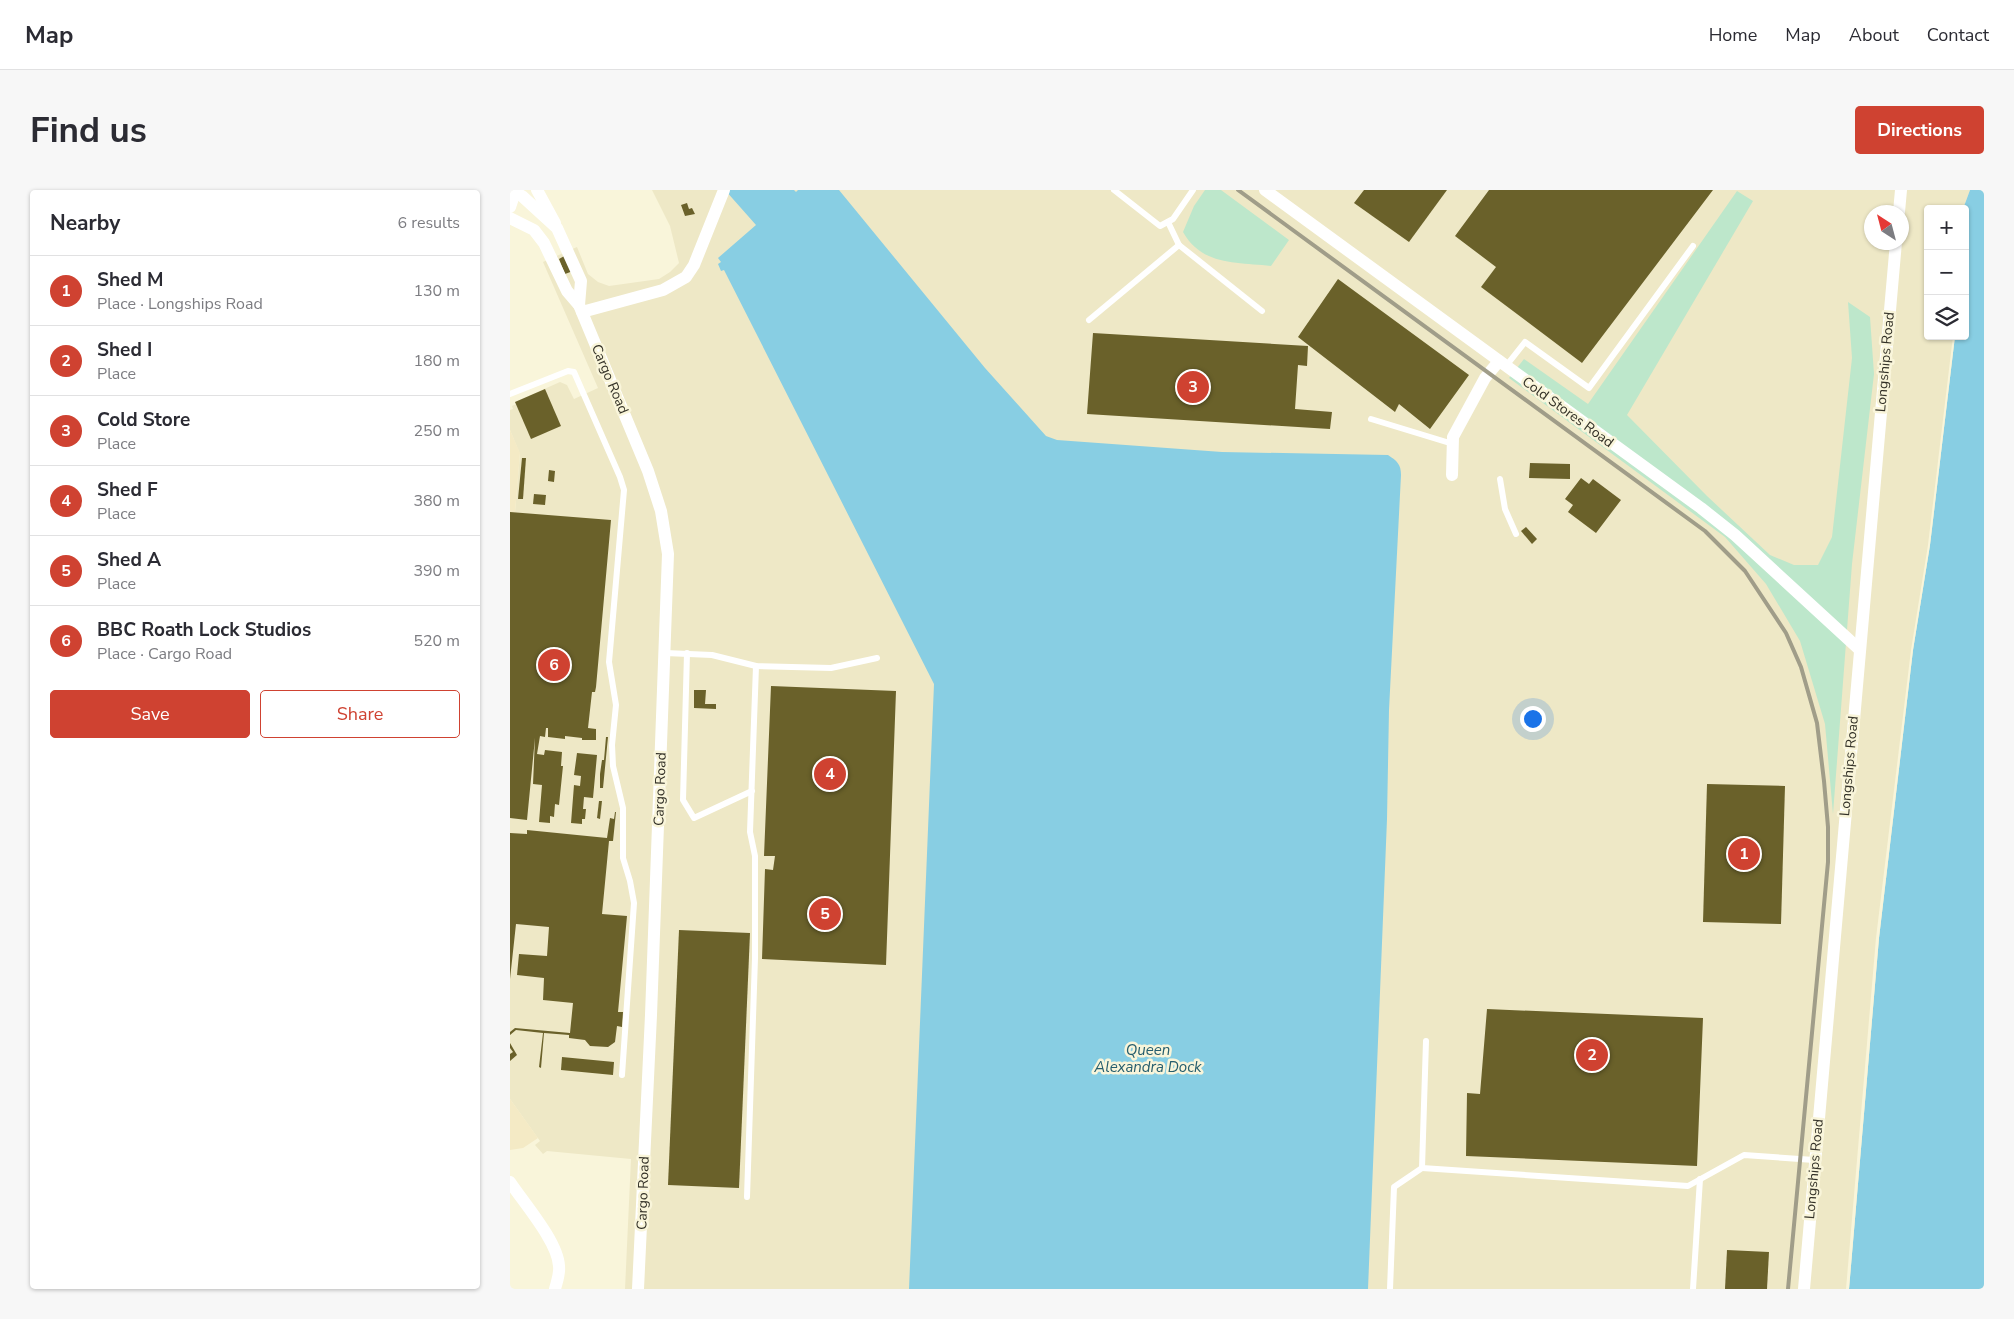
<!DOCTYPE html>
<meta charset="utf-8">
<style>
body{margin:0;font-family:"Nunito Sans",sans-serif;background:#f7f7f7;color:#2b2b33}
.controls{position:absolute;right:15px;top:15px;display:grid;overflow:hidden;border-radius:5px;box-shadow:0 1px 4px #0004}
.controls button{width:45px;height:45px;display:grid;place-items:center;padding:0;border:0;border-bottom:1px solid #e1e1e2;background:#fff;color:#2b2b33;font:25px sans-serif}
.compass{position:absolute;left:1354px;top:15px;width:45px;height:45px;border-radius:50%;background:#fff;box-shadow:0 1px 4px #0004;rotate:324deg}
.you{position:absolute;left:1022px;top:528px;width:18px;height:18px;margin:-12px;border:4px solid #fff;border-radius:50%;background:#1a73e8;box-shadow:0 0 0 8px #1a73e833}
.badge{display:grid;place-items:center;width:32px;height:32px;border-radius:50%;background:#cf4231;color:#fff;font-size:16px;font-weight:700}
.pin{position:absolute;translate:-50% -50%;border:2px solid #fff;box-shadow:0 1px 5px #0006}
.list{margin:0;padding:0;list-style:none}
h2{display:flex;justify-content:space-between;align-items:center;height:65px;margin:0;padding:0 20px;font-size:21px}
h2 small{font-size:16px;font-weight:400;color:#7c7c81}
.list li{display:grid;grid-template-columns:32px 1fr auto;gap:15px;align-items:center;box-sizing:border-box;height:70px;padding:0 20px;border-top:1px solid #e1e1e2}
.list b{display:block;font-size:19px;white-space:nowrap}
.list p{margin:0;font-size:16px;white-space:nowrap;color:#7c7c81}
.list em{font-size:16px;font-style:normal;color:#7c7c81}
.actions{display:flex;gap:10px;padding:15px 20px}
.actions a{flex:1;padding:11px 0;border:1px solid #cf4231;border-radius:5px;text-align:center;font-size:18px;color:#cf4231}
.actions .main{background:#cf4231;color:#fff}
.icon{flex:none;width:28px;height:28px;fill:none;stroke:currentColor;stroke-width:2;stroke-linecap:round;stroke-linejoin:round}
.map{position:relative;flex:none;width:1474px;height:1099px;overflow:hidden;border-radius:5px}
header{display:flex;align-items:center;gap:30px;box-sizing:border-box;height:70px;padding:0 25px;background:#fff;border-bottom:1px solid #e1e1e2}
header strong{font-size:24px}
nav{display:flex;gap:28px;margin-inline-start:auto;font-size:18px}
.intro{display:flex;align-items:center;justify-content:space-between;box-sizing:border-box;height:120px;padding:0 30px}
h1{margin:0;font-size:35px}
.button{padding:12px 22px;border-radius:5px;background:#cf4231;color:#fff;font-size:18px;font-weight:700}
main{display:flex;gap:30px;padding:0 30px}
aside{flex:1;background:#fff;border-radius:5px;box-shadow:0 1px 4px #0004}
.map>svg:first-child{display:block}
</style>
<header>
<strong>Map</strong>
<nav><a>Home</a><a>Map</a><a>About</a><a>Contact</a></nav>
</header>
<div class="intro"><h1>Find us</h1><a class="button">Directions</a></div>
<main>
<aside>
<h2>Nearby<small>6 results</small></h2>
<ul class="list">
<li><span class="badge">1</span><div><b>Shed M</b><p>Place · Longships Road</p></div><em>130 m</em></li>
<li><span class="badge">2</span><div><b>Shed I</b><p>Place</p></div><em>180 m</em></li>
<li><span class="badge">3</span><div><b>Cold Store</b><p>Place</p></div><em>250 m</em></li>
<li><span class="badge">4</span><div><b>Shed F</b><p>Place</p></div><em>380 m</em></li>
<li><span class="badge">5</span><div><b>Shed A</b><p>Place</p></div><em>390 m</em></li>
<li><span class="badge">6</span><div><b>BBC Roath Lock Studios</b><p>Place · Cargo Road</p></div><em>520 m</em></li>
</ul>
<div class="actions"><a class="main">Save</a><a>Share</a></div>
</aside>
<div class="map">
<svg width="1474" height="1099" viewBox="0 0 1474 1099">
<rect width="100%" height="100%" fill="#f9f5da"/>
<path fill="#eee8c6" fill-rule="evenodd" d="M142,0H1460L1453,19H1418V146H1445L1420,355L1403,460L1369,748L1339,1099H115L121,969L37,961L33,964L25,955L30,951L0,909V322H5L10,264L0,240V220L3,219L2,216L6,214L5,212L50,192L57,195L64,209L88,198L33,72L67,57L78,84L88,92L99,96L149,89L160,82L169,73L160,36ZM1362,22H1392V52H1362Z"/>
<g fill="#bde7cb">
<path d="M695,0H711L779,50L761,76C727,72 692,76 673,42L684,16Z"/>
<path d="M1227,1L1243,11L1117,225L1197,306L1260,365L1284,375H1308L1322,347L1342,168L1338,112L1360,127L1364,184L1342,374L1323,624L1315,534L1290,451L1256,394L1215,347L999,188L1014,169L1078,214Z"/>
</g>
<g fill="#f4eac5">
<path d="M0,240L10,263L5,322H0Z"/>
<path d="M0,909L28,948L13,958L0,960Z"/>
</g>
<g fill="#88cee3">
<path d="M215,0H284L286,2L288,0H329L475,178L536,246L547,250L712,262L878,265C887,271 891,274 891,285L879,520L877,629L858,1099H399L424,494L214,80L211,81L208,74L211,72L208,68L246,35Z"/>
<path d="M1460,0H1474V1099H1339L1369,748L1403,460L1420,355L1445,146H1455V19H1453Z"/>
</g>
<path fill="#f9f5da" d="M1443,146H1445L1420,355L1403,460L1369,748L1339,1099H1336L1366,748L1401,460L1418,355Z"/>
<g fill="#6a612a">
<path d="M854,0H937L899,52L844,13Z"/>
<path d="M979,0H1203L1072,173L971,97L986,77L945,46Z"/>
<path d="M177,13L179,19L182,18L185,24L175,26L171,15Z"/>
<path d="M56,65L63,81L55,84L49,69Z"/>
<path d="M828,89L959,185L920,239L889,214L885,222L788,147Z"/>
<path d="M583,143L798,156L797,176L788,175L785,219L822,222L820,239L577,224Z"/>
<path d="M35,199L51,236L21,249L5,212Z"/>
<path d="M12,268H16L13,309H8Z"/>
<path d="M1020,273L1060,274V289L1019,288Z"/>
<path d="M39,280L45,281L44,292L38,291Z"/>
<path d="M1071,288L1079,294L1083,289L1111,310L1086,343L1058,322L1063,315L1055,309Z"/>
<path d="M24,304L36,305L35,315L23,314Z"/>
<path d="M0,322L101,330L86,497L85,502H82L78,538L86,539V550H72V548L55,546V549L38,547V538H36L35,547L30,546L27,564L34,565L35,560L52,562L51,576H53L49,615L45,614L44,627L40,626V633L29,632L32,595L23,594L25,548L17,630L0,628Z"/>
<path d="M1016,337L1027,349L1022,354L1011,341Z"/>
<path d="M261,496L386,501L376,775L252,769L255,679L263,680L265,666H254Z"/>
<path d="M184,500H196L195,514H206V519L184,518Z"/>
<path d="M96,547H98L93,598H90V584L92,570H94Z"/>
<path d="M67,563L87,565L83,608L74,607L73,619H76L75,629H72V634L61,633L64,595L70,596L71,586L64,585Z"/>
<path d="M1197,594L1275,596L1271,734L1193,732Z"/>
<path d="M89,611H92L90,629L87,628Z"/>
<path d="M105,622H106L103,651H99L92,724L117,726L108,822H113L112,837L107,836L105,852L98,857L80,856L75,850L59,848V845L34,843L31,878L29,877L33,843L6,840L0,845V842L5,838L60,843L63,813L33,810L34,788L7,785L9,764L37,766L39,737L6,734L0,789V643L17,644V640L97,648L100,628L104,629Z"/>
<path d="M169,740L240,743L229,998L158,995Z"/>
<path d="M977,819L1193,828L1187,976L956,966L957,903L970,904Z"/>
<path d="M0,853L7,865L0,871V864L3,862L0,858Z"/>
<path d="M52,867L104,872L103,885L51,880Z"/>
<path d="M1217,1060L1259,1062L1257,1099H1215Z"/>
</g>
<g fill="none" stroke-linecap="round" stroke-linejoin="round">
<g stroke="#fff" stroke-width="6">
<path d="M604,0L650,36L663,29L683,0"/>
<path d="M658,32L669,55L752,121"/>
<path d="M579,130L669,55"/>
<path d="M996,176L1015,152L1079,198L1183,56"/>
<path d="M0,204L58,181L64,182L110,287L114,300L99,472L106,515L102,555L103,576L113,618V668L120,691L124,713L112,885"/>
<path d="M861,229L943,254"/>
<path d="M990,289L995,319L1006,344"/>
<path d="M155,463L202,465L246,476L321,478L367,468"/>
<path d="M177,463L173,610L184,628L242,601"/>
<path d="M916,851L912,978L1178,996L1234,965L1304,970"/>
<path d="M237,1007L245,768V666L240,642L246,476"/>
<path d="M880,1099L884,997L912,978"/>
<path d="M1183,1099L1190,989"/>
</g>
<g stroke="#fff" stroke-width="12">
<path d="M27,0L45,33"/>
<path d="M755,0L1191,318L1225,345L1349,459"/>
<path d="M2,1L12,6L47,38L71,91L69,115"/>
<path d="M0,17L3,8L1,0"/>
<path d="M1389,22L1391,0"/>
<path d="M0,28L24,40L34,53L57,101L69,115L138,281L151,321L158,364L141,825L128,1099"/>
<path d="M72,122L153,100L176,87L184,75L214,0"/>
<path d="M942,285L943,247L975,188L989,171"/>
<path d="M0,992C14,1013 48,1052 49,1076C50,1084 47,1091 45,1099"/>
<path d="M1294,1099L1386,52"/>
</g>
<path stroke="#a09d89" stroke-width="4" d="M728,0L1195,341L1235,381L1276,443L1291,477L1307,533L1314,591L1318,637V672L1278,1099"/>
</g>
<g text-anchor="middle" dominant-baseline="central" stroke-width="5" stroke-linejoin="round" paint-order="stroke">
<g font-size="14" fill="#333127" stroke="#f9f5da">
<text transform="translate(1375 172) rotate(-85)">Longships Road</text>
<text transform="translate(100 189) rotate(67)">Cargo Road</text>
<text transform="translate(1058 222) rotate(36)">Cold Stores Road</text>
<text transform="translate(1339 576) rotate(-85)">Longships Road</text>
<text transform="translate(150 599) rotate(-88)">Cargo Road</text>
<text transform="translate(1304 979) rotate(-85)">Longships Road</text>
<text transform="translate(133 1003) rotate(-88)">Cargo Road</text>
</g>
<g font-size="15" font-style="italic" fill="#255d6d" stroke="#f9f5da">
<text x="638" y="860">Queen<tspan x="638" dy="17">Alexandra Dock</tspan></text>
</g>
</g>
</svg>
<div class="controls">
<button>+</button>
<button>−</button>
<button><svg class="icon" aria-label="layers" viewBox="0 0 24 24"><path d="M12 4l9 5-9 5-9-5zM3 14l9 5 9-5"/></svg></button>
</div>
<svg class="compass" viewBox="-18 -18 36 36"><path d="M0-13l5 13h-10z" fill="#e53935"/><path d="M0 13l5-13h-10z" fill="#7c7c81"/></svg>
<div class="you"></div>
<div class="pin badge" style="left:1234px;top:664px">1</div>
<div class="pin badge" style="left:1082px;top:865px">2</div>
<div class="pin badge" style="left:683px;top:197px">3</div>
<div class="pin badge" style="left:320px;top:584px">4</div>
<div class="pin badge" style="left:315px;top:724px">5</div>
<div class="pin badge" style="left:44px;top:475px">6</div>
</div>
</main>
